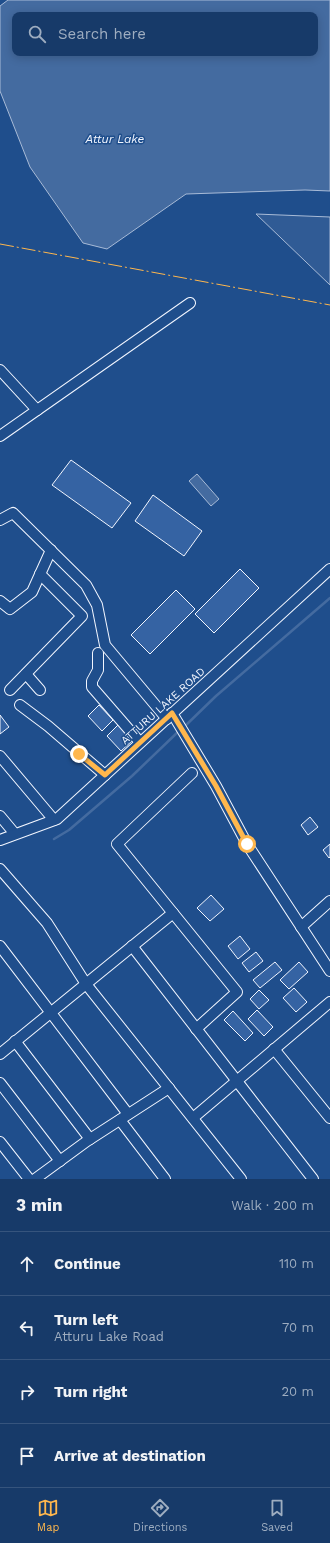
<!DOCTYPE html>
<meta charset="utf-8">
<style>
body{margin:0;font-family:"Work Sans",sans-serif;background:#20416f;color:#f1f3f6}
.stop{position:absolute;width:12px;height:12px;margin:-9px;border:3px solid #ffb74d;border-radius:50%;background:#fff}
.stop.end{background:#ffb74d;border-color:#fff;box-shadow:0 1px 4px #0008}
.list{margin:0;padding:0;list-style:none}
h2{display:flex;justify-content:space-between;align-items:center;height:52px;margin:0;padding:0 16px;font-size:17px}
h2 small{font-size:13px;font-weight:400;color:#9eadc0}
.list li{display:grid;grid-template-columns:26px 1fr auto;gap:12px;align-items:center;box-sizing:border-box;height:64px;padding:0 16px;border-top:1px solid #36547d}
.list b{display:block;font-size:15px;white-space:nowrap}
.list p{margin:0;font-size:13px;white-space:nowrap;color:#9eadc0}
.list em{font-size:13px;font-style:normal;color:#9eadc0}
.icon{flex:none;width:22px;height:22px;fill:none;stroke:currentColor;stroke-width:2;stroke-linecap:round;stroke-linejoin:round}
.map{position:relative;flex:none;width:330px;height:1179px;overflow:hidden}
.search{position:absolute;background:#173a69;box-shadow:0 2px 10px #0003;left:12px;right:12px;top:12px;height:44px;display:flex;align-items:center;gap:10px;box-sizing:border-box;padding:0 14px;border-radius:8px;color:#9eadc0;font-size:15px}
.sheet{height:308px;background:#173a69}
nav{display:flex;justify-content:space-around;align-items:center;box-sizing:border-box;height:56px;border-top:1px solid #36547d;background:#173a69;font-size:11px;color:#9eadc0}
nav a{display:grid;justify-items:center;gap:2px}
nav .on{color:#ffb74d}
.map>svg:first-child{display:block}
</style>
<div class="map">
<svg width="330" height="1179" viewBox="0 0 330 1179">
<rect width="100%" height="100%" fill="#1f4e8c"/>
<path fill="#305b95" stroke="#a8bbd7" d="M256,214L330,217V285Z"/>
<g fill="#446ba0" stroke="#a8bbd7" fill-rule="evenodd">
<path d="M8,0H330V191L305,190L186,194L107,249L83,243L30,167L0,91V6ZM15,15H315V53H15Z"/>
<path d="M197,474L219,499L211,506L189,481Z"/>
</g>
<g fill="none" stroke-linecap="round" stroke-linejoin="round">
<g stroke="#446ba0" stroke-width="2.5">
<path d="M184,727L216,696L330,598"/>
<path d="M54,839L69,830L132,776L180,730"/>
</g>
</g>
<g fill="#3563a3" stroke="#f2f6ff">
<path d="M71,460L131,503L112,528L52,485Z"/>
<path d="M153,495L202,531L184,556L135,521Z"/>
<path d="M240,569L259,588L214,633L195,614Z"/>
<path d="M176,590L195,609L150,654L131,635Z"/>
<path d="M99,705L113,720L102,731L88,716Z"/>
<path d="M0,715L9,727L0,734Z"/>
<path d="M118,725L133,740L121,751L107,736Z"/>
<path d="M310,817L318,827L308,835L301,825Z"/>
<path d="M330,844V857L329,858L323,850Z"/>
<path d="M211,895L224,909L210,921L197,908Z"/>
<path d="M240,936L250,949L238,959L228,946Z"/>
<path d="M256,952L263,961L249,972L242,963Z"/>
<path d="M275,962L282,970L260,988L253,980Z"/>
<path d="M299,962L308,972L289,989L280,980Z"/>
<path d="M294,988L307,1002L296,1012L283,998Z"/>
<path d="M259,990L269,1000L259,1009L250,999Z"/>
<path d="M257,1010L273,1027L264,1036L248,1019Z"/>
<path d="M233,1011L253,1033L245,1041L224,1020Z"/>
</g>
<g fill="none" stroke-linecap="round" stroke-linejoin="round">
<defs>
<g id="minor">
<path d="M0,370L37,410"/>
<path d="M0,436L190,303"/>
<path d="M0,520L13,513L86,585L97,605L105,645L167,719"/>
<path d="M0,601L10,609L32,592L51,550"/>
<path d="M98,653V670L92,681V687L138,740"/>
<path d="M26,674L40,690"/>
<path d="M10,690L82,616L40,574"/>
<path d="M20,705L48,726L105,775"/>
<path d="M172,713L216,786L247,844L330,971"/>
<path d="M0,756L54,820"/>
<path d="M192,773L117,844L237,992L196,1029"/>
<path d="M0,816L15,834"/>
<path d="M0,840L57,819L330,569"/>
<path d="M0,869L47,923L86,984L241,1179"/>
<path d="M301,927L330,901"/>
<path d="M0,946L128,1114"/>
<path d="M132,946L313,1179"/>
<path d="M15,1041L90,1139"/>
<path d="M274,1049L330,1118"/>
<path d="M0,1054L173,913"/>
<path d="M0,1083L60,1161"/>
<path d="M193,1118L330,1002"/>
<path d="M120,1120L165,1179"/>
<path d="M0,1142L29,1179"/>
<path d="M35,1179L87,1141L169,1088"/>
</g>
</defs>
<use href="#minor" stroke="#f2f6ff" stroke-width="12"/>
<use href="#minor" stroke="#1f4e8c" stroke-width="10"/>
<path stroke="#ffb74d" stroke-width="1" stroke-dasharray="14 3 2 3" stroke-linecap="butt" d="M0,244L330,305"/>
</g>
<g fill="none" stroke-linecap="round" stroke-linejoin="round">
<path stroke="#ffb74d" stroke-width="5" d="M79,754L105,775L172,713L216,786L247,844"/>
</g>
<g text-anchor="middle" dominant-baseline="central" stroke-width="3" stroke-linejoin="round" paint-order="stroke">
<g font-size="11" fill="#f2f6ff" stroke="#1f4e8c">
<text transform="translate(163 706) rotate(-42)">ATTURU LAKE ROAD</text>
</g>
<g font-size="12" font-style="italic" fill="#f2f6ff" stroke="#1f4e8c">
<text x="115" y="139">Attur Lake</text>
</g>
</g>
</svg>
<div class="stop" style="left:247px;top:844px"></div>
<div class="stop end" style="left:79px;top:754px"></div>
<div class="search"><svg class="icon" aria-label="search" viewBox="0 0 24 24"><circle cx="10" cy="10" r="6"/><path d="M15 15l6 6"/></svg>Search here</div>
</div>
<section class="sheet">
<h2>3 min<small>Walk · 200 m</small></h2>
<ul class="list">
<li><svg class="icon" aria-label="ahead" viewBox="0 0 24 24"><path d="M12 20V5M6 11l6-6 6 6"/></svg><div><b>Continue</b></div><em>110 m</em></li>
<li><svg class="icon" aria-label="left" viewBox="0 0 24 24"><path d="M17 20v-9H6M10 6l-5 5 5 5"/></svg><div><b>Turn left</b><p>Atturu Lake Road</p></div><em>70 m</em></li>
<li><svg class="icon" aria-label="right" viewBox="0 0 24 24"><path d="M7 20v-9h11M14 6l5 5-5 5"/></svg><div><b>Turn right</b></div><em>20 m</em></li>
<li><svg class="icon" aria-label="arrive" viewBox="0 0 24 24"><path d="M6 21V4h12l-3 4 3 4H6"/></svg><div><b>Arrive at destination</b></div></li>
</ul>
</section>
<nav>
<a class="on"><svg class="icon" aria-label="map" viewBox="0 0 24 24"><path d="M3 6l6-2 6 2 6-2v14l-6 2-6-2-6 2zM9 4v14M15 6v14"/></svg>Map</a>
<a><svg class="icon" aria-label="directions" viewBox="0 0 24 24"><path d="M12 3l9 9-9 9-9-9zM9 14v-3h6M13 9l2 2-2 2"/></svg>Directions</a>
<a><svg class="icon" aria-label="saved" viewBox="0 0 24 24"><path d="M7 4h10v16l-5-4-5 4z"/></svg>Saved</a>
</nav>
